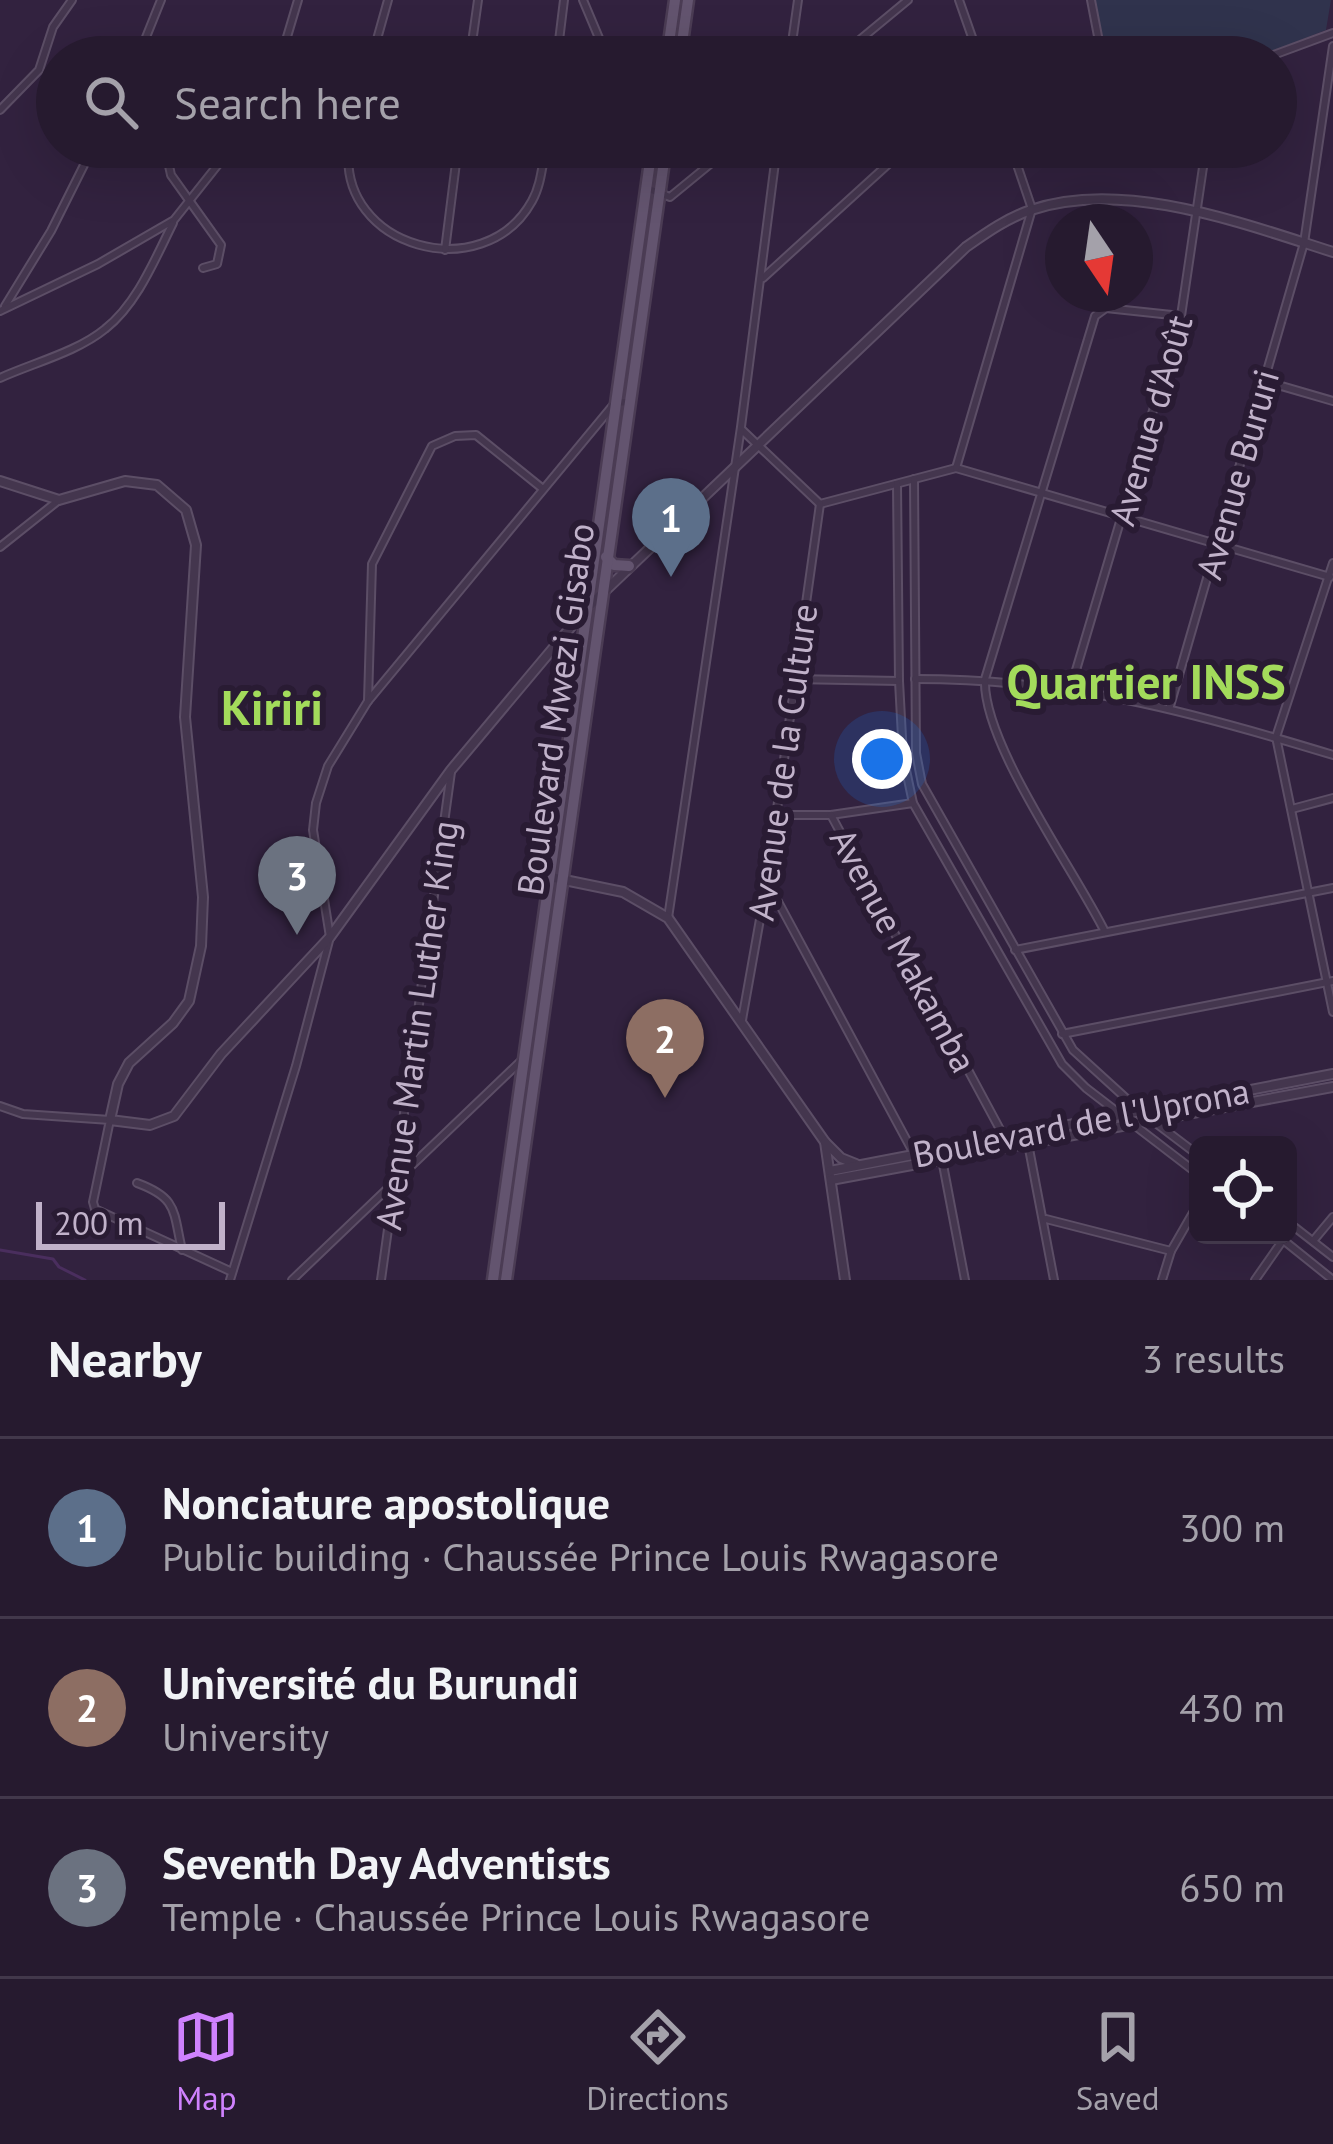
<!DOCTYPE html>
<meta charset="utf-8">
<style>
body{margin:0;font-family:"PT Sans",sans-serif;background:#32273b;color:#f1f3f6}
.controls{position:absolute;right:36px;bottom:36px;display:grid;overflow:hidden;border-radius:18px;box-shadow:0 12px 48px #0002}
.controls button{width:108px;height:108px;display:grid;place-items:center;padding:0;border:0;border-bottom:3px solid #42384b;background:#261a2f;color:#f1f3f6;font:60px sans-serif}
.compass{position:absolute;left:1045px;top:204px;width:108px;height:108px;border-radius:50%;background:#261a2f;box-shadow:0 12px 48px #0002;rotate:167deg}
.scale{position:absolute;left:36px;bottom:30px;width:189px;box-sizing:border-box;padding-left:12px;border:6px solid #c1b2ca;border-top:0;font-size:33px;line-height:42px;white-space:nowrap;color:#c1b2ca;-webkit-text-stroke:9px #291b33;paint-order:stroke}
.you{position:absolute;left:882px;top:759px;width:42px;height:42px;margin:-30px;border:9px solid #fff;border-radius:50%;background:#1a73e8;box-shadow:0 0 0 18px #1a73e833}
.badge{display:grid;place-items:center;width:78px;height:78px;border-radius:50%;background:#cf82fe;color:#fff;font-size:39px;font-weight:700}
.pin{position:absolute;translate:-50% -99px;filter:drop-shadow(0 3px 6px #0008)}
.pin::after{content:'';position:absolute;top:63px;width:42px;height:36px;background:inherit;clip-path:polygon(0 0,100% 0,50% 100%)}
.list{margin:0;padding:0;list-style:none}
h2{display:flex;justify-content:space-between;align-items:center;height:156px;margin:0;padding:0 48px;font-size:51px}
h2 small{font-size:39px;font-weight:400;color:#a4a1aa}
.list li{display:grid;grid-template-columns:78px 1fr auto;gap:36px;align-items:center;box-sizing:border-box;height:180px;padding:0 48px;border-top:3px solid #42384b}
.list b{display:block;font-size:45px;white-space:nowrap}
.list p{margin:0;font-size:39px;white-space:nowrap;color:#a4a1aa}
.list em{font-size:39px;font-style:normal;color:#a4a1aa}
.icon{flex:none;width:66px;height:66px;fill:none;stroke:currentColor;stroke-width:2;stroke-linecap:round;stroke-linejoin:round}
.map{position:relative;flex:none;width:1333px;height:1280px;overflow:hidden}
.search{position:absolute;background:#261a2f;box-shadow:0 12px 48px #0002;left:36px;right:36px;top:36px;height:132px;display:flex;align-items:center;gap:30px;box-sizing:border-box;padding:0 42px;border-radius:66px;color:#a4a1aa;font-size:45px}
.sheet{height:696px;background:#261a2f}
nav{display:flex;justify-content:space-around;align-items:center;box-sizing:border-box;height:168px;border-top:3px solid #42384b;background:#261a2f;font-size:33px;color:#a4a1aa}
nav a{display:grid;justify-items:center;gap:6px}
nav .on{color:#cf82fe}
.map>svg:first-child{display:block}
</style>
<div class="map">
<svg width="1333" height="1280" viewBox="0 0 1333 1280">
<rect width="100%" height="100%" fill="#32223f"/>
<path fill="#30334d" d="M1093,0H1331L1326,30L1257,57H1104Z"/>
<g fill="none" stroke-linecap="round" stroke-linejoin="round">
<path stroke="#4a2e5e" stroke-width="3" d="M0,1250L53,1259L59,1267L85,1280"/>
<defs>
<g id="minor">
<path d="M583,0L607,57"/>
<path d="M959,0L979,57"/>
<path d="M1091,0L1102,57"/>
<path d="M138,57L161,0"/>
<path d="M281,57L298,0"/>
<path d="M372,57L388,0"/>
<path d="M470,57L478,0"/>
<path d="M557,57L564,0"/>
<path d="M790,57L798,0"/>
<path d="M839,57L908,0"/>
<path d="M1268,57L1333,33"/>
<path d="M0,110L39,70L53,27L72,0"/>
<path d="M165,147L171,175L221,245L217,264L203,268"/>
<path d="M349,147C337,248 484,288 532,201C541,185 542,166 546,147"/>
<path d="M646,188L670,197L731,147"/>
<path d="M445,250L458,147"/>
<path d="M763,278L907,147"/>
<path d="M5,306L51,231L93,147"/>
<path d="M0,311L98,264L174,220L232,147"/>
<path d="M0,378C33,363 77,352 105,329C137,304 155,259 173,223"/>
<path d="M1264,381L1333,401"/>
<path d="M742,430L820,504L956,468"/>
<path d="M956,468L1330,577"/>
<path d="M956,468L1032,209L1011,147"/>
<path d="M914,479L916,753L922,784L1073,1050L1140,1111L1198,1155"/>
<path d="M897,484L899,681L903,756L913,803L1062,1064L1086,1088L1198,1174"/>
<path d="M0,547L59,500"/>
<path d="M1333,563L1276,737L1333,1012"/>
<path d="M793,679L899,681"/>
<path d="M915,679C1070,679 1186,710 1333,755"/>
<path d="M1071,687L1181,316L1206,147"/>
<path d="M368,701L372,564L432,446L455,436L476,435L543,489"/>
<path d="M1170,706L1304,243L1333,46"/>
<path d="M1292,809L1333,798"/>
<path d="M774,815H831L913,803"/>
<path d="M831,815L1010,1148"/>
<path d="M768,883L920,1165"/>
<path d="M668,918L741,427L777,147"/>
<path d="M1105,932C1074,869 982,743 985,679L1095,316L1106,308L1181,316"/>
<path d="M1015,950L1333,888"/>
<path d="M742,1020L767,880L820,504"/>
<path d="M1062,1034L1333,981"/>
<path d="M0,1106L23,1114L110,1120L93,1202L95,1209L232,1272"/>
<path d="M1026,1133L1054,1280"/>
<path d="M940,1149L965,1280"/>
<path d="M137,1183C178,1198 173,1211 182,1250"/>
<path d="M1046,1219L1171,1251"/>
<path d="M1288,1222L1333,1257"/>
<path d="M1277,1235L1333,1280"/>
<path d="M1313,1241L1333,1217"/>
<path d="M230,1280L296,1066L330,937L313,830L316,803L328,766L368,701L615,403L628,402"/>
<path d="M292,1280L523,1059"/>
<path d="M381,1280L451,772"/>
<path d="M1162,1280L1171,1251L1198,1204"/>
<path d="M1255,1280L1283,1240"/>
</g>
<g id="tertiary">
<path d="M0,481L59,500L125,481L157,485L186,510L196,545L185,717L203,897L201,946L189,1001L173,1023L129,1063L118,1084L110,1120L150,1125L174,1116L221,1054L330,937L451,770L586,609L966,247C986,233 1007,218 1031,210C1123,178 1244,224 1333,252"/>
<path d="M550,877L623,892L668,918L825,1142L845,1280"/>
<path d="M825,1142L841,1158L856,1164"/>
<path d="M830,1171L1333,1074"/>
<path d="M831,1180L1333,1087"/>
</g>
<g id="primary">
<path d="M667,57L675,0"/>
<path d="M680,57L688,0"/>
<path d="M606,557L614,565L629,566"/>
<path d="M493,1280L652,147"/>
<path d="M506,1280L666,147"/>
</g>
</defs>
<use href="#minor" stroke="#5c4e66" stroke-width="10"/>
<use href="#tertiary" stroke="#5c4e66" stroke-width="12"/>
<use href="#primary" stroke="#4b3c54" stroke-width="15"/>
<use href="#minor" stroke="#44364e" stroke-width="6"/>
<use href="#tertiary" stroke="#44364e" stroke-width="8"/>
<use href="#primary" stroke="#63546f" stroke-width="10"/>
</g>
<g text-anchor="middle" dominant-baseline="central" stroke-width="12" stroke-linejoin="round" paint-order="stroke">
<g font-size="36" fill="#c1b2ca" stroke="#291b33">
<text transform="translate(1150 420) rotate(-74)">Avenue d'Août</text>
<text transform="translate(1237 474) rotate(-74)">Avenue Bururi</text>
<text transform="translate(555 709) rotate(-82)">Boulevard Mwezi Gisabo</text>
<text transform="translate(782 762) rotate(-82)">Avenue de la Culture</text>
<text transform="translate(904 950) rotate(62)">Avenue Makamba</text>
<text transform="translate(416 1025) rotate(-82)">Avenue Martin Luther King</text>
<text transform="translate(1081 1122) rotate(-11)">Boulevard de l'Uprona</text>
</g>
<g font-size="48" font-weight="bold" fill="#a3db5b" stroke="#291b33">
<text x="1146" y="681">Quartier INSS</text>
<text x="272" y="707">Kiriri</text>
</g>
</g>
</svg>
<div class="controls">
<button><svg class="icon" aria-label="locate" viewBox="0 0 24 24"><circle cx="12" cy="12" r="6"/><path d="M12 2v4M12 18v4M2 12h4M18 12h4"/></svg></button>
</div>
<svg class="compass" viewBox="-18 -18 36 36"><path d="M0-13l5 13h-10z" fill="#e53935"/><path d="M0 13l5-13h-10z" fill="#a4a1aa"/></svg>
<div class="scale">200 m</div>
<div class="you"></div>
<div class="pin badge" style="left:671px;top:577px;background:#5c6f8a">1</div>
<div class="pin badge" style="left:665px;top:1098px;background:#8d6e63">2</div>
<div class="pin badge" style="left:297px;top:935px;background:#6b7280">3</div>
<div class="search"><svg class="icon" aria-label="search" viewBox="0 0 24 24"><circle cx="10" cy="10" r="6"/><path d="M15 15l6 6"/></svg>Search here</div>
</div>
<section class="sheet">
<h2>Nearby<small>3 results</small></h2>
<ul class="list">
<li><span class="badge" style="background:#5c6f8a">1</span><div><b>Nonciature apostolique</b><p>Public building · Chaussée Prince Louis Rwagasore</p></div><em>300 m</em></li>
<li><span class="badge" style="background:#8d6e63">2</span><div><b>Université du Burundi</b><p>University</p></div><em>430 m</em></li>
<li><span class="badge" style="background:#6b7280">3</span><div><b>Seventh Day Adventists</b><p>Temple · Chaussée Prince Louis Rwagasore</p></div><em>650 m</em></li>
</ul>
</section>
<nav>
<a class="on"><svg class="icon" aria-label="map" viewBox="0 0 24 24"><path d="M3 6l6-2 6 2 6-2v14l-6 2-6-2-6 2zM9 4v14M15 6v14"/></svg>Map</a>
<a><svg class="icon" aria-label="directions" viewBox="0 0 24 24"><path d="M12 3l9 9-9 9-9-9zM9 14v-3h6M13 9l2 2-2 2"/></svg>Directions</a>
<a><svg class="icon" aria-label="saved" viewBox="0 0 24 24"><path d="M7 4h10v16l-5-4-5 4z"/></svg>Saved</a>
</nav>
